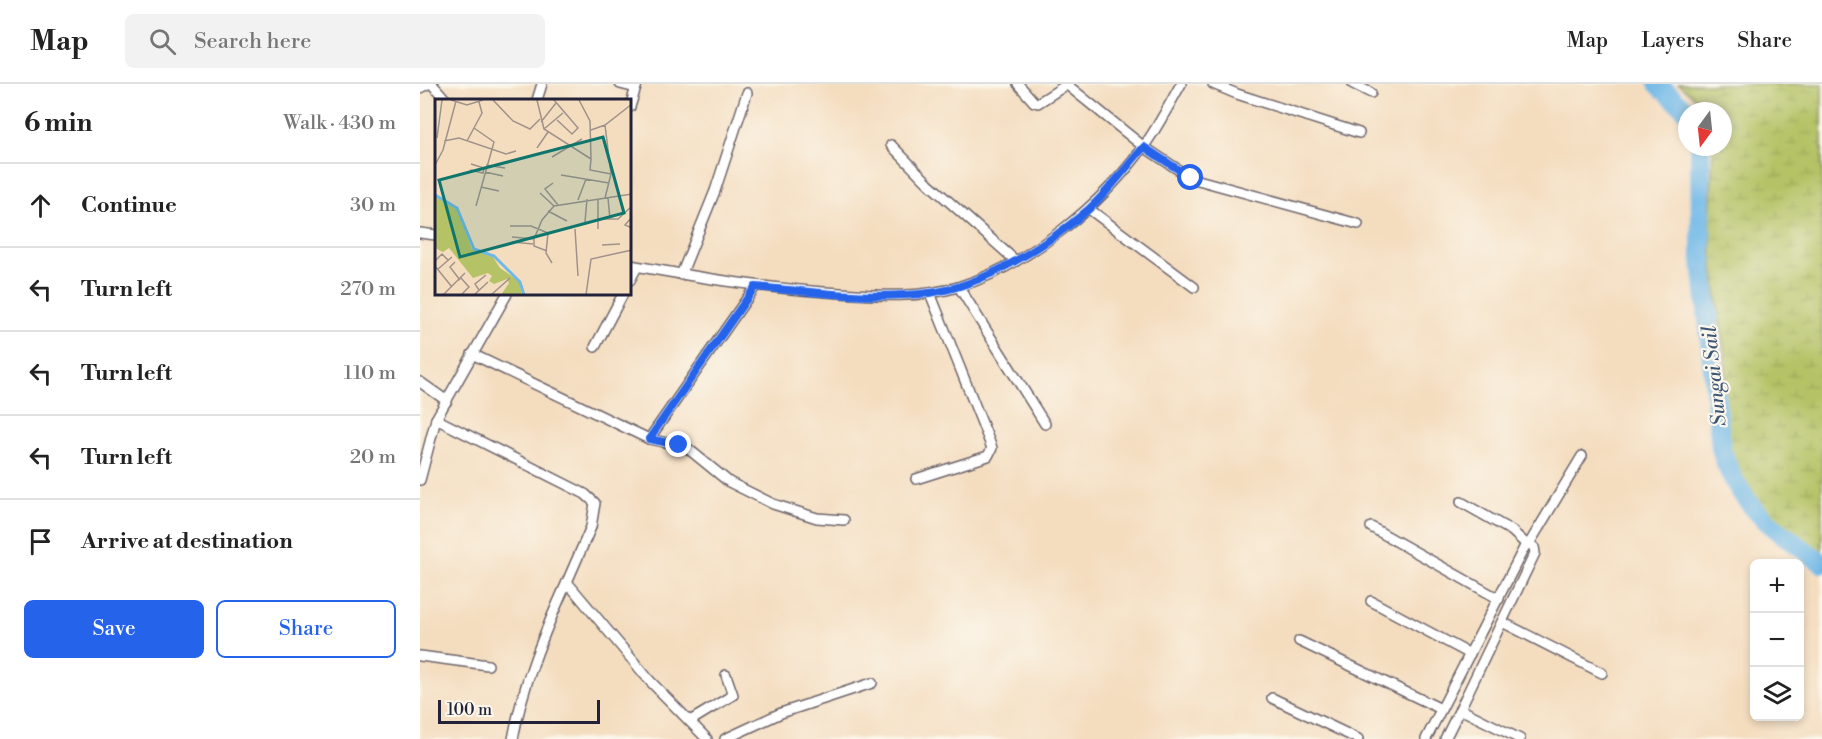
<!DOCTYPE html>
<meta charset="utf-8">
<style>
body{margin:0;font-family:"Libre Bodoni",serif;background:#f2f2f2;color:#222}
.controls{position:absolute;right:18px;bottom:18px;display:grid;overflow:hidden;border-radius:9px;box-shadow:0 3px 9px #0003}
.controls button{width:54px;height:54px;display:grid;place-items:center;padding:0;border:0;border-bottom:2px solid #e0e0e0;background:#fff;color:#222;font:30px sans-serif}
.compass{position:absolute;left:1258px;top:18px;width:54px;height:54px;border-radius:50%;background:#fff;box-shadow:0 3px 9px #0003;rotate:195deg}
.scale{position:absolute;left:18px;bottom:15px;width:162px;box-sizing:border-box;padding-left:6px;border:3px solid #22223b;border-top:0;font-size:16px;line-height:21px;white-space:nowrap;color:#22223b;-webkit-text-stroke:4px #fbf7ec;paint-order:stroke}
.stop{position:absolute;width:18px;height:18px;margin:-14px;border:4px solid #2563eb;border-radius:50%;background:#fff}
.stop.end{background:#2563eb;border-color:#fff;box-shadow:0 2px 6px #0008}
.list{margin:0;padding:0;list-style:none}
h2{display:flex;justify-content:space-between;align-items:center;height:78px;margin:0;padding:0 24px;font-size:26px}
h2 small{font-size:20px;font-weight:400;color:#767676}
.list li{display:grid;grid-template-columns:39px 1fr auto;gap:18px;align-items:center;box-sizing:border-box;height:84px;padding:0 24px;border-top:2px solid #e0e0e0}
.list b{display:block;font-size:22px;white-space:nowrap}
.list em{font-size:20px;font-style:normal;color:#767676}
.actions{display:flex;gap:12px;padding:18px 24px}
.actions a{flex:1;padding:14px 0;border:2px solid #2563eb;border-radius:9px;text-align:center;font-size:21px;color:#2563eb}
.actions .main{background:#2563eb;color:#fff}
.icon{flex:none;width:33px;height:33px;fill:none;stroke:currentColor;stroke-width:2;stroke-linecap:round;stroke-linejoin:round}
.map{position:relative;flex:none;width:1402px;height:655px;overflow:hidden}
header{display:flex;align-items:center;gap:36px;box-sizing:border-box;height:84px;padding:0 30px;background:#fff;border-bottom:2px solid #e0e0e0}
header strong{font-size:28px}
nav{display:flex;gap:33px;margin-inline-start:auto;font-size:21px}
.search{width:420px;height:54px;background:#f2f2f2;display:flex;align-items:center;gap:15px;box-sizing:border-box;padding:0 21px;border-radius:9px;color:#767676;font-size:22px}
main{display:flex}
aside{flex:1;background:#fff}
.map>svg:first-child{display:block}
</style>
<header>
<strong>Map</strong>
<div class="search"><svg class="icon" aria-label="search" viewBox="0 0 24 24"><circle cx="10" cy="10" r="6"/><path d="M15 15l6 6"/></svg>Search here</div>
<nav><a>Map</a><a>Layers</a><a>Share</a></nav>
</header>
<main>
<aside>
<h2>6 min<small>Walk · 430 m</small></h2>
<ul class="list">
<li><svg class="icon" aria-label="ahead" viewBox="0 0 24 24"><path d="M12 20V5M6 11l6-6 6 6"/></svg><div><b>Continue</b></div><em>30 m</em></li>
<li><svg class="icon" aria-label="left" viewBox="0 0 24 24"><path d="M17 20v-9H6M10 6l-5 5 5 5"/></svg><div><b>Turn left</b></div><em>270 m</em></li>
<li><svg class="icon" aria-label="left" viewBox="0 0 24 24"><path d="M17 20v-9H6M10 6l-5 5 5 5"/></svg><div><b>Turn left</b></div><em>110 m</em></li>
<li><svg class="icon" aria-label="left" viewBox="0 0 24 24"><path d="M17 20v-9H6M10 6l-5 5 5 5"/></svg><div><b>Turn left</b></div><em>20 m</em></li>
<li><svg class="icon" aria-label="arrive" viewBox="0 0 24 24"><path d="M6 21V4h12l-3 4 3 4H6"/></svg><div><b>Arrive at destination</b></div></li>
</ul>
<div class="actions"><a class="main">Save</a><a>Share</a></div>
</aside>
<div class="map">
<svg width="1402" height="655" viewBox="0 0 1402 655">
<defs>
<pattern id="wetland-marsh" width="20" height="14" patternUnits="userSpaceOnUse" patternTransform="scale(1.5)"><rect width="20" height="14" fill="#b5c366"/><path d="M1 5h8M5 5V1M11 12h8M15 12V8" fill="none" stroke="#9ba759"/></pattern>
</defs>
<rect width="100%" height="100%" fill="#fbf7ec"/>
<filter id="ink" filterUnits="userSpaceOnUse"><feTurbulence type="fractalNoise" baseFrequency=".0167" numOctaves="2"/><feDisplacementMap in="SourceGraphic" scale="12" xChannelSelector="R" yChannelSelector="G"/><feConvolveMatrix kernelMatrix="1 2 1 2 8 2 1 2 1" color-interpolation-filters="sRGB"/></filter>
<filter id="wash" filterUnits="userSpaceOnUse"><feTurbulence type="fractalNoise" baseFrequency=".008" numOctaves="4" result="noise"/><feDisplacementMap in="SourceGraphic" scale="24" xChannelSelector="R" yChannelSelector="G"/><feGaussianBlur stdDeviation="1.35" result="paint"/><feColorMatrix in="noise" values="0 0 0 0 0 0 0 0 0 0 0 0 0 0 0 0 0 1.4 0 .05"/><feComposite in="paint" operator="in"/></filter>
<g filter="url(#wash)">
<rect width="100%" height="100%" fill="#f4ddbf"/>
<path fill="url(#wetland-marsh)" stroke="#6c7250" stroke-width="1.5" d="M1258,0H1402V468C1353,443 1310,394 1305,337C1303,315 1308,295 1305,273C1300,235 1293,197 1291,159C1289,128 1292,95 1293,63H1303V27H1285L1278,16Z"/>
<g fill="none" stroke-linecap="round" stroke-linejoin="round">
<g stroke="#6fb8e7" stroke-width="20">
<path d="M1238,0L1267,27"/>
<path d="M1280,63L1281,167L1301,364C1318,424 1355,444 1402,479"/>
</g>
</g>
</g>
<g filter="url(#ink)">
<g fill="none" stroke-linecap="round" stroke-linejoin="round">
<defs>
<g id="minor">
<path d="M12,0L26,16"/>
<path d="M200,0L216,4"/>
<path d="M598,0L614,18L618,19L646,1"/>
<path d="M646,0L724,63L771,94L938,140"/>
<path d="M793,0L817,10L939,49"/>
<path d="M933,0L951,9"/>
<path d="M0,4L8,0"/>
<path d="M117,16L122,0"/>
<path d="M210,23L217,0"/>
<path d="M471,61L508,99L596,177"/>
<path d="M669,125L774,203"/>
<path d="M0,149L16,151"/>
<path d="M210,181C281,194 349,205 421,209C459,212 501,214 538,203C608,181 682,121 724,62C738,43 749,21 761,0"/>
<path d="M261,191L295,107L327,9"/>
<path d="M210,196L217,183"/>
<path d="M539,203L625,340"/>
<path d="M175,263L203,210"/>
<path d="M52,270L229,355L266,363L309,398L353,420L397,434L424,436"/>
<path d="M0,298L27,317"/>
<path d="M16,335L165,410L175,419L171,443L147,498L230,597L287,655"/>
<path d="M229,355L335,203"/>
<path d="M496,395L568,372L572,364L510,209"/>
<path d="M0,396L16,335L87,210"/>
<path d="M1041,418L1092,447L1106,460"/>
<path d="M951,443L1079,515"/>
<path d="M951,517L1050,570"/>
<path d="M1082,538L1182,589"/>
<path d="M879,557L1021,625"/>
<path d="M0,572L68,581"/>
<path d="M852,614L938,655"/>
<path d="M1040,625L1115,469L1114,463L1109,460"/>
<path d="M270,637L313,611L306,591"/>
<path d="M93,655C103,599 124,549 147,498"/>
<path d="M305,655L361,629L452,599"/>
<path d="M1006,655L1105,462L1109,460L1162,372"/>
<path d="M1025,655L1040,625L1100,655"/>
</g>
</defs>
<use href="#minor" stroke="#6c6369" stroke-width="12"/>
<use href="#minor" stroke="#fff" stroke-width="9"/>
</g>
</g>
<g fill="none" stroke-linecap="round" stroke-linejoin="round" filter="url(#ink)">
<path stroke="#2563eb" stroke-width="8" d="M259,361L229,355L335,203C392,208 451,216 509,209C562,203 629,160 669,125C689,107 706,83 724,63L771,94"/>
</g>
<g text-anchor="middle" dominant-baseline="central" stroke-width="4.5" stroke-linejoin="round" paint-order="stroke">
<g font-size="20" font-style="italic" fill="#3d5677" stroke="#fbf7ec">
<text transform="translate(1295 292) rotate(-96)">Sungai Sail</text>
</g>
</g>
<g transform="translate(15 15)">
<rect width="196" height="196" fill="#f4ddbf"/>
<path d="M0,97L22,110L37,150L58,158L65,169L84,182L87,196H66L74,184L72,180L59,185L54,182L57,177L53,174L38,179L14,149L8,153L0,149Z" fill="#b5c366"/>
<path fill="none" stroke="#6fb8e7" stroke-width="3" d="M0,96L22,109L39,150L59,157L85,183L89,196"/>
<path fill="none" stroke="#a0928a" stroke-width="1.5" d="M16,1L32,6L48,1M58,1L78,22L95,30L105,20M102,1L109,30L156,60L155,71L176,75M119,1L143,29L137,35L122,21M144,1L155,22L156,60M106,23L121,4M170,26L176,75L170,99M39,29L59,43L41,107M109,30L128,14M156,31L170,26L197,5M2,39L7,1M9,42L24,39L71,55L81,52M32,42L47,14L44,3M102,49L113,33M117,58L147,40M0,66L8,51L21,2M51,66L70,69M35,71L48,74L49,69L36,65M50,73L68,77M126,76L174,84M118,84L110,90L123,106M46,88L64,92M105,94L119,107M173,99L175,120M163,100V130M143,101L151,80M113,112L132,122M197,118L190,126L197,129M163,120H183L197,107M150,123L152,100M75,127H96L113,134L111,154L117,164M140,130L143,177M77,138L99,140M77,143L98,145M167,146L185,145M112,152L99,147V140L107,121L119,107L197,95M0,162L7,155L13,161M20,163L15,168L25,181M0,167L17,188M3,170L17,158M26,179L34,188L27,195M44,191L40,185L51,176M8,196L30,174M39,196L53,183M56,196L75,179M151,196L156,160L197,151"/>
<path fill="#0f766e" fill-opacity="0.15" stroke="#0f766e" stroke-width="3" d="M168,38L189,114L25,158L4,81Z"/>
<rect width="196" height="196" fill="none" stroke="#22223b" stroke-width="3"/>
</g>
</svg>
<div class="controls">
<button>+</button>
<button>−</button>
<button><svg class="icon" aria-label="layers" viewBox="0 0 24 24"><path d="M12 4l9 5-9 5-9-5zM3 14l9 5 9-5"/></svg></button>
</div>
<svg class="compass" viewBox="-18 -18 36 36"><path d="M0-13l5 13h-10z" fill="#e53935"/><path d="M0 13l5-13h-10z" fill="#767676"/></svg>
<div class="scale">100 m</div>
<div class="stop" style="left:771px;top:94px"></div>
<div class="stop end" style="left:259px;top:361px"></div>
</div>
</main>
